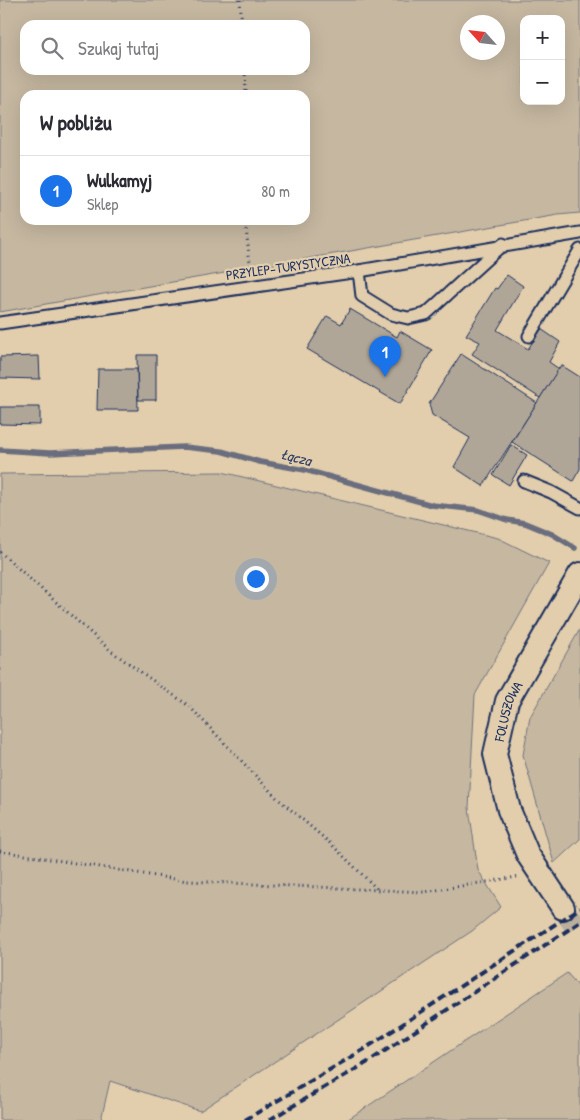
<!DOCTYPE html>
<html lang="pl">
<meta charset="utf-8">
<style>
body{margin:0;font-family:"Patrick Hand",sans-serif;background:#f2f2f3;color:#2b2b33}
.controls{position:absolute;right:15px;top:15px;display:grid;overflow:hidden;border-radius:10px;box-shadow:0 5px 20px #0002}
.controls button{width:45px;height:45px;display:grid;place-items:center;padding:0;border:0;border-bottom:1px solid #e1e1e2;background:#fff;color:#2b2b33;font:25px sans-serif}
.compass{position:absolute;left:460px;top:15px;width:45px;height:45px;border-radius:50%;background:#fff;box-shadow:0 5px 20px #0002;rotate:297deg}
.you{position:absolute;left:255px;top:578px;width:18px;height:18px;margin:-12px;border:4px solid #fff;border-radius:50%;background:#1a73e8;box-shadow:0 0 0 8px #1a73e833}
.badge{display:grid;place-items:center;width:32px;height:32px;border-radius:50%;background:#1a73e8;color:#fff;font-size:16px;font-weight:700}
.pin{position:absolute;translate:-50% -41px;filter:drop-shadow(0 1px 2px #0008)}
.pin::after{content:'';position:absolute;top:26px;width:18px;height:15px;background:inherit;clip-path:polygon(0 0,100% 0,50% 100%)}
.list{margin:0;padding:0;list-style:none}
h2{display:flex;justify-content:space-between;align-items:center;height:65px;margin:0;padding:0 20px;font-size:21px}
h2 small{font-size:16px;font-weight:400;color:#7c7c81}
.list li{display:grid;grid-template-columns:32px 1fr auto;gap:15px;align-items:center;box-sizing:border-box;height:70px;padding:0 20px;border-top:1px solid #e1e1e2}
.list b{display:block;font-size:19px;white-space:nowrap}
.list p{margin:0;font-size:16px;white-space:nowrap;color:#7c7c81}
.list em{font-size:16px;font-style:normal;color:#7c7c81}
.icon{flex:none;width:28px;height:28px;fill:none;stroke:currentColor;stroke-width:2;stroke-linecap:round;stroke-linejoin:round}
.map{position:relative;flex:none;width:580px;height:1120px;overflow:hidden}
.search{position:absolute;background:#fff;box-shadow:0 5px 20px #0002;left:20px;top:20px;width:290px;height:55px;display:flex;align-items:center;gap:12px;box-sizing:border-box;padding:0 18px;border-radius:15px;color:#7c7c81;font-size:19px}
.panel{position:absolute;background:#fff;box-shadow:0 5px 20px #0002;left:20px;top:90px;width:290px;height:135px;border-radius:15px}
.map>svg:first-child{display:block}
</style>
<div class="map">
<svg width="580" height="1120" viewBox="0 0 580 1120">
<rect width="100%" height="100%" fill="#e2ceac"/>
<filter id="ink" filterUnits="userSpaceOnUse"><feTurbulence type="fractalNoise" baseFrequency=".02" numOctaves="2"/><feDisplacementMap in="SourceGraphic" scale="10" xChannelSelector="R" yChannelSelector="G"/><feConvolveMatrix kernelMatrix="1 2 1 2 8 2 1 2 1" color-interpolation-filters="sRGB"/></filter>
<g filter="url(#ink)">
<g fill="#c5b7a0" stroke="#70737f" fill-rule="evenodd">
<path d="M0,0H580V213L558,215L0,312ZM524,19H561V101H524ZM498,22V52H468V22ZM25,25H305V70H25ZM25,95H305V220H25Z"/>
<path d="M222,472L498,538L549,563L475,695L469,808L478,870L501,907L472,931L200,1111L110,1081L101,1120H0V474Z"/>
<path d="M580,629V839L554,863L523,755L530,717Z"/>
<path d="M567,973L580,988V1120H347Z"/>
</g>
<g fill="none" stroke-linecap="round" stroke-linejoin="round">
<path stroke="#6a6d7d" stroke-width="5.5" d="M0,450L50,453L184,447L221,451L260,462L305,470L432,505L478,510L507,520L525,523L552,534L575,548"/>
</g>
<g fill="#b0a698" stroke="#1b2f5e">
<path d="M507,275L523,286L497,330L528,349L541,329L560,342L549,362L559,369L540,398L472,354L480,342L466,335L495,288L497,289Z"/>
<path d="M350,309L397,337L400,331L432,350L400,404L307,349L327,316L341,324Z"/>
<path d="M461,354L537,403L483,486L454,467L470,438L432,415L429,404Z"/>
<path d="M137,355H156V400H138Z"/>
<path d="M39,356L40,379L0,378V357Z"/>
<path d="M561,365L580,377V469L573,481L512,442Z"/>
<path d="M98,369H137L138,410H97Z"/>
<path d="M0,407H40V425L0,424Z"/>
<path d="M511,445L527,455L509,485L493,475Z"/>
</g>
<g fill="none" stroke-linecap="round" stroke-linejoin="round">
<path stroke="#baae9c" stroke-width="22" stroke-dasharray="22 11" stroke-linecap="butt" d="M563,908L580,933"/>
<defs>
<g id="service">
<path d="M359,271L362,296L391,314L408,318L426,314L503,244"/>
<path d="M0,323L359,271L580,233"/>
<path d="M529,336L580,250"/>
<path d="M524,481L551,492L580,508"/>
</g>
<g id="minor">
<path id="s1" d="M563,908L528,855L509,810L495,754L507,701L580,574"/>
</g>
</defs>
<use href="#service" stroke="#1b2f5e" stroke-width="15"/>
<use href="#minor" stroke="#1b2f5e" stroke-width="26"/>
<g stroke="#1b2f5e" stroke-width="3" stroke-dasharray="1 4" stroke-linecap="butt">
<path d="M240,0L242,25"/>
<path d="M245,70L246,95"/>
<path d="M245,220L251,272"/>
<path d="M0,552L111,651L189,706L277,798L331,844L377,889"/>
<path d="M0,851L187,881L424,892L517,877"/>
</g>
<use href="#service" stroke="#e2ceac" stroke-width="11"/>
<use href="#minor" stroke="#e2ceac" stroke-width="22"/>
<g stroke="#1b2f5e" stroke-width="4" stroke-dasharray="8 4" stroke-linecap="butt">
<path d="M245,1120L363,1050L580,908"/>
<path d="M269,1120L368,1062L580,922"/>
</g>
</g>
</g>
<g text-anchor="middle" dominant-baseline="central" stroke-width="4.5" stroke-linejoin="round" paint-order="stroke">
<g font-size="14" fill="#1b2f5e" stroke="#e2ceac">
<text transform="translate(288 266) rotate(-8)">PRZYLEP-TURYSTYCZNA</text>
<text stroke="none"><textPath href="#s1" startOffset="215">FOLUSZOWA</textPath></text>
</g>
<g font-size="15" font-style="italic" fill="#2f3f66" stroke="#e2ceac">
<text transform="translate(296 457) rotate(14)">Łącza</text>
</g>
</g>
</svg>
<div class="controls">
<button>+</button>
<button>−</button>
</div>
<svg class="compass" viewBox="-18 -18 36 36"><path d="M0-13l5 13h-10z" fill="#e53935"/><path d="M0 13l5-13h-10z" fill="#7c7c81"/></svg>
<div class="you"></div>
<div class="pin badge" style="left:385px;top:377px">1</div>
<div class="search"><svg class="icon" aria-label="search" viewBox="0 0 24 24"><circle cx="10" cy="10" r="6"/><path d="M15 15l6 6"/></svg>Szukaj tutaj</div>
<section class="panel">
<h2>W pobliżu<small></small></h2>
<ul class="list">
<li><span class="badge">1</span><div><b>Wulkamyj</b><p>Sklep</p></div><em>80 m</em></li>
</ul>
</section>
</div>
